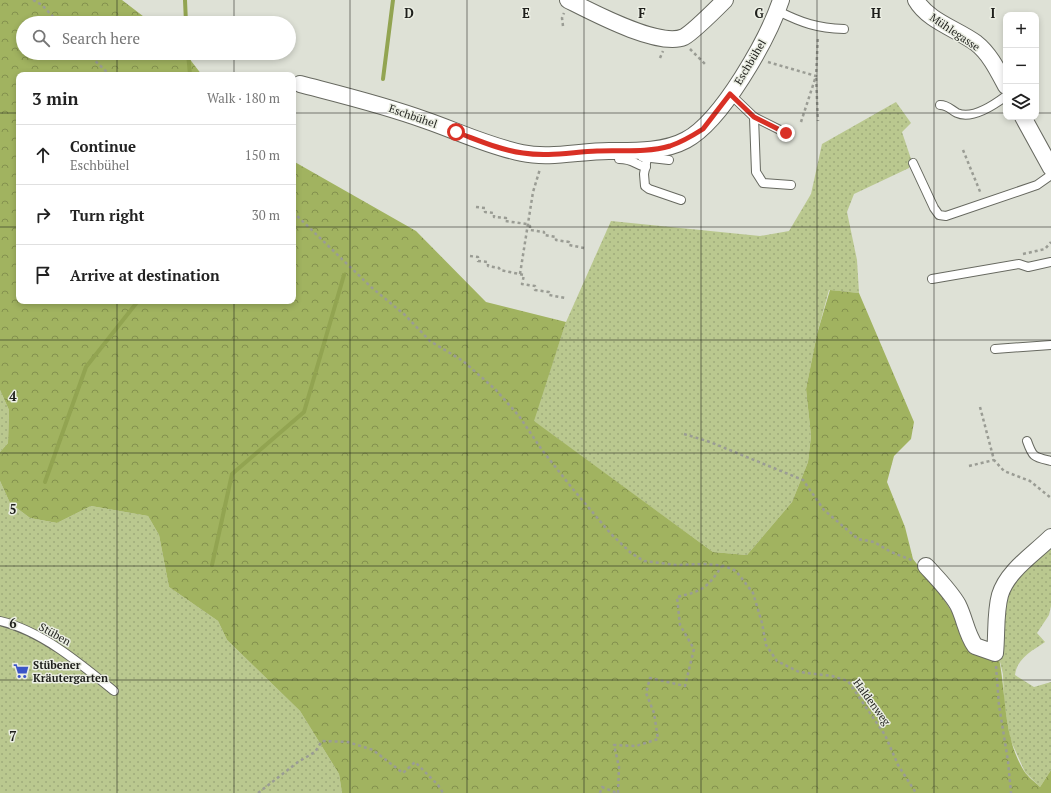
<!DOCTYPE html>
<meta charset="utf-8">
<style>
body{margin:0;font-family:"PT Serif",serif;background:#f6f6f6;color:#222}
.controls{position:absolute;right:12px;top:12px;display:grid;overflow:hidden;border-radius:8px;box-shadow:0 2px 6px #0003}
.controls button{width:36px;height:36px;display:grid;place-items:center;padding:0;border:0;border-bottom:1px solid #e0e0e0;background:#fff;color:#222;font:20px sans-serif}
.stop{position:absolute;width:12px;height:12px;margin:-9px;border:3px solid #d93025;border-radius:50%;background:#fff}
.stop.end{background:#d93025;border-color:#fff;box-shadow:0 1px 4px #0008}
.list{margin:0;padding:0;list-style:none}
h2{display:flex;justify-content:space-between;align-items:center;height:52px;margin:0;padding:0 16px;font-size:17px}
h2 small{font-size:13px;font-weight:400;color:#767676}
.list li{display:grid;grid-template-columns:26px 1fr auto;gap:12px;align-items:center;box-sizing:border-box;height:60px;padding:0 16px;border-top:1px solid #e0e0e0}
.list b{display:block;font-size:15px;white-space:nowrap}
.list p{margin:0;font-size:13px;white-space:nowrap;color:#767676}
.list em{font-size:13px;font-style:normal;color:#767676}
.icon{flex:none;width:22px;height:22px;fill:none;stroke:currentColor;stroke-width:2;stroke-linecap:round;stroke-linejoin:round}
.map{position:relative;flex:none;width:1051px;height:793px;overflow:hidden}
.search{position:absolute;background:#fff;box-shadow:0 2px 6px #0003;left:16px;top:16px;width:280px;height:44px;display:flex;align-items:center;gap:10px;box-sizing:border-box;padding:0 14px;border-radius:22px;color:#767676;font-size:15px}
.panel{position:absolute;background:#fff;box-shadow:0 2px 6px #0003;left:16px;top:72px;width:280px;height:232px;border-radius:8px}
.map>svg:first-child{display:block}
</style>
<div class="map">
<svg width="1051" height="793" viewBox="0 0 1051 793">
<defs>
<pattern id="grass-dots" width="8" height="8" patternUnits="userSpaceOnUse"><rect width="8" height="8" fill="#bac88f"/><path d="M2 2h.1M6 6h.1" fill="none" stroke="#9fab7b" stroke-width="1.8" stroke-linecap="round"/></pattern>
<pattern id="forest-crowns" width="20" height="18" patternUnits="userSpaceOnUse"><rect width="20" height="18" fill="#a1b360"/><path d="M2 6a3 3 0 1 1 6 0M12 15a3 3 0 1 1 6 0" fill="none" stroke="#83914e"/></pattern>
</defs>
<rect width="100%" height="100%" fill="#dee1d6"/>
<g fill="url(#grass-dots)">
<path d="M896,102L911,123L902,132L911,159L909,168L854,194L847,212L857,260L859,293L829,290L817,334L806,389L811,436L808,462L792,502L747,555L713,552L533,421L566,322L611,221L760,236L789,231L811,194L822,144Z"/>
<path d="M0,390L9,410L8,443L0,452Z"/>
<path d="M0,481L10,503L30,518L57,523L91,506L148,516L159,535L169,587L218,621L227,640L300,711L339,774L342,793H0Z"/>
<path d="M1051,543V606L1049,615L1037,633L1045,642C1032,651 1017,658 1015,675L1034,687L1051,682V770L1040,787L1025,772L1010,739L1004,702L1003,674L998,654L1000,626L1013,579Z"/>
</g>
<path fill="url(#forest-crowns)" d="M0,0H122L152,23H23V53H185L202,75H19V301H293V161L416,231L486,302L566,322L534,421L713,552L747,555L792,502L808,462L811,436L806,389L817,334L830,290L859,293L914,422L911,439L894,456L887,482L905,527L913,559L939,592L957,620L965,641L998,654C1007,693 1002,735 1024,771C1028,777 1035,782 1040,787L1051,770V793H342L339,774L300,711L227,640L218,621L169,587L159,535L148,516L91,506L57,523L30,518L10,503L0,481V452L8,443L9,410L0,390Z"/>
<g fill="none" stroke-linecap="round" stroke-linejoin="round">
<g stroke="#92a451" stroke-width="4">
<path d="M185,0L186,23"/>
<path d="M188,53L190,75"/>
<path d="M383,79L393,0"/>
<path d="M45,482L86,367L138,301"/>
<path d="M212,565L232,474L304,412L344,275"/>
</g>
<defs>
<g id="lane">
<path d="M778,11C802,23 817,28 844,29"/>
<path d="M730,94L754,117L786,133"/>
<path d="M940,105C948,105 951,110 957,113C972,120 994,105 1006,96"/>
<path d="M754,117L756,172L763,183L791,185"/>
<path d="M642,157L669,160"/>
<path d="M647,158L644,174L645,186L649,189L681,200"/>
<path d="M619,159C635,159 634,165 646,167"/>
<path d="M913,163L934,208L939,215L946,216L1037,185L1051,175"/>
<path d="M932,279L1019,264L1028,267L1051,262"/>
<path d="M995,349L1051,345"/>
<path d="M1027,441C1033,458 1034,457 1051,461"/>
<path d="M0,621C42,631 81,664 114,691"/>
</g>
<g id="street">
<path d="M568,0C592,12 659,48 684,37C693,32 717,8 725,0"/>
<path d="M916,0C928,21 957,29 976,43C990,54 998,71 1006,86"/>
<path d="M300,84C342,95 384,105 425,120C457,131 488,146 522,153C550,159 580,151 609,151C634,151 664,152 686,140C722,121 768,39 781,0"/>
<path d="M1023,117L1051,168"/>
<path d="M926,566C937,578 950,591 958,605C965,619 966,633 975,646L995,653C997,634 995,613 1000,595C1007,571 1034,554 1051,537"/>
</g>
</defs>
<use href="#lane" stroke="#676960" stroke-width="10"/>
<use href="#street" stroke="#676960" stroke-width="18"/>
<g stroke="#9a9c94" stroke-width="2.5" stroke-dasharray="3 3" stroke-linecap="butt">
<path d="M33,0L42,5L59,23"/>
<path d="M563,26L562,18L564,13"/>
<path d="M690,49L705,64"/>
<path d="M87,53L110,75"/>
<path d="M660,58L663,51"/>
<path d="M768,62L816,76L818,36"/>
<path d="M816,78L818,121"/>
<path d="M801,122L816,76"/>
<path d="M963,150L981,194"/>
<path d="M476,207L485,208V212L494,213V217L506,218L505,221L527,224L530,226V230L544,232V235L556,237V240L569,242V245L584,248"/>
<path d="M293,212L371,287L405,315L430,341L463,361L496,390L519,416L542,450L572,488L611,534L631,553L644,561L676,565L705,564L725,566L736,571L753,593L762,623L766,645L777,661L799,672L832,676L848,681L885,735L898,765L916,793"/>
<path d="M1023,254L1045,249L1051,242"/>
<path d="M470,256L478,257V261L488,262V266L499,268L500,270L524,275L522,284L535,286V290L549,292V295L565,298"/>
<path d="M520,274L533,192L540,169"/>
<path d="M980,407L994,460L1004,471L1030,481L1051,498"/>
<path d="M684,434L710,442L803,480L824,510L858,539L874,542L891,552L914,561"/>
<path d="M969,466L994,460"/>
<path d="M996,666L999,705L1008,761L1011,793"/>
<path d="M258,793L298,762L315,752L322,741L348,742L373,750L403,773L415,762L438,785L443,793"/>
<path d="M600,793L602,787L617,793"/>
<path d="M618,793L619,767L614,745L636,746L658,739L654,713L646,693L650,678L685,686L694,649L680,625L677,597C703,591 707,588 722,566"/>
</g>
<use href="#lane" stroke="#fff" stroke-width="8"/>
<use href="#street" stroke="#fff" stroke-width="16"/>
</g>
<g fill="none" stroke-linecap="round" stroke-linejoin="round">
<path stroke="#d93025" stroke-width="5" d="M456,132C478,140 500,150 523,153C548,157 572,152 597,151C621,150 647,153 670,146C682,142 692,136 703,129L730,94L754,117L786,133"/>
</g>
<path fill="none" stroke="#1e1f1b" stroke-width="1" stroke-opacity="0.55" d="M117,0V23M234,0V23M350,0V793M467,0V793M584,0V793M701,0V793M817,0V793M934,0V793M117,53V75M234,53V75M0,113H19M293,113H1006M1036,113H1051M0,227H19M293,227H1051M117,301V793M234,301V793M0,340H1051M0,453H1051M0,566H1051M0,680H1051"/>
<defs>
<symbol id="supermarket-bare" viewBox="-9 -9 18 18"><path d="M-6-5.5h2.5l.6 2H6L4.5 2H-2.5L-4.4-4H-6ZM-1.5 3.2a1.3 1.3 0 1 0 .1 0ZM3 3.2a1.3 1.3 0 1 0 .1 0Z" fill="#3b55c7" stroke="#ebeee3" stroke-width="2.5" paint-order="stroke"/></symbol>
</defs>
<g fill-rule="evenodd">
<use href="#supermarket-bare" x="10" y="660" width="22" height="22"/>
</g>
<g text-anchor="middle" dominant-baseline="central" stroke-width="3" stroke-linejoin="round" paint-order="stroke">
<g font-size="11" fill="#1e1f1b" stroke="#ebeee3">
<text transform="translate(955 32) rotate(34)">Mühlegasse</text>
<text transform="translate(750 62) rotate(-59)">Eschbühel</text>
<text transform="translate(413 116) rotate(19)">Eschbühel</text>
<text transform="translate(55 634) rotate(29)">Stüben</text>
<text transform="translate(872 702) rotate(54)">Haldenweg</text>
</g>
<g font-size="11" font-weight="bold" fill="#1e1f1b" stroke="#ebeee3" text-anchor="start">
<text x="33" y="665">Stübener<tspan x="33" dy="13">Kräutergarten</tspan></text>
</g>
</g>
<g font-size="13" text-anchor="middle" font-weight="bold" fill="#1e1f1b" stroke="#ebeee3" stroke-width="3" stroke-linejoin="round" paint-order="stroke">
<text x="409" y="18">D</text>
<text x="526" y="18">E</text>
<text x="642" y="18">F</text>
<text x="759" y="18">G</text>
<text x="876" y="18">H</text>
<text x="993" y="18">I</text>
<text x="13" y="401">4</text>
<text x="13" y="514">5</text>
<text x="13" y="628">6</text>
<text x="13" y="741">7</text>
</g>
</svg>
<div class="controls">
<button>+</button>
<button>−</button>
<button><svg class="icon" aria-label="layers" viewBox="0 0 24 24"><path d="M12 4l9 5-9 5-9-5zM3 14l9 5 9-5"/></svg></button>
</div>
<div class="stop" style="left:456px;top:132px"></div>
<div class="stop end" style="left:786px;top:133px"></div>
<div class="search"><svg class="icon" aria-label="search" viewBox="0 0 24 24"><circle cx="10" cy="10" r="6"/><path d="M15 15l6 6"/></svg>Search here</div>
<section class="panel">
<h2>3 min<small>Walk · 180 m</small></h2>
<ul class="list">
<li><svg class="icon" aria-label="ahead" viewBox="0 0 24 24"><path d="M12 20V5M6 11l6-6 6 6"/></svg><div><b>Continue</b><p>Eschbühel</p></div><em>150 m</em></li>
<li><svg class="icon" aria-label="right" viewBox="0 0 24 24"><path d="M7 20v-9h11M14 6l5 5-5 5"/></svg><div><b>Turn right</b></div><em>30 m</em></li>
<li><svg class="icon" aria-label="arrive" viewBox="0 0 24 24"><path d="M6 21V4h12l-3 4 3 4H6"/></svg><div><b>Arrive at destination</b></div></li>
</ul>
</section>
</div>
